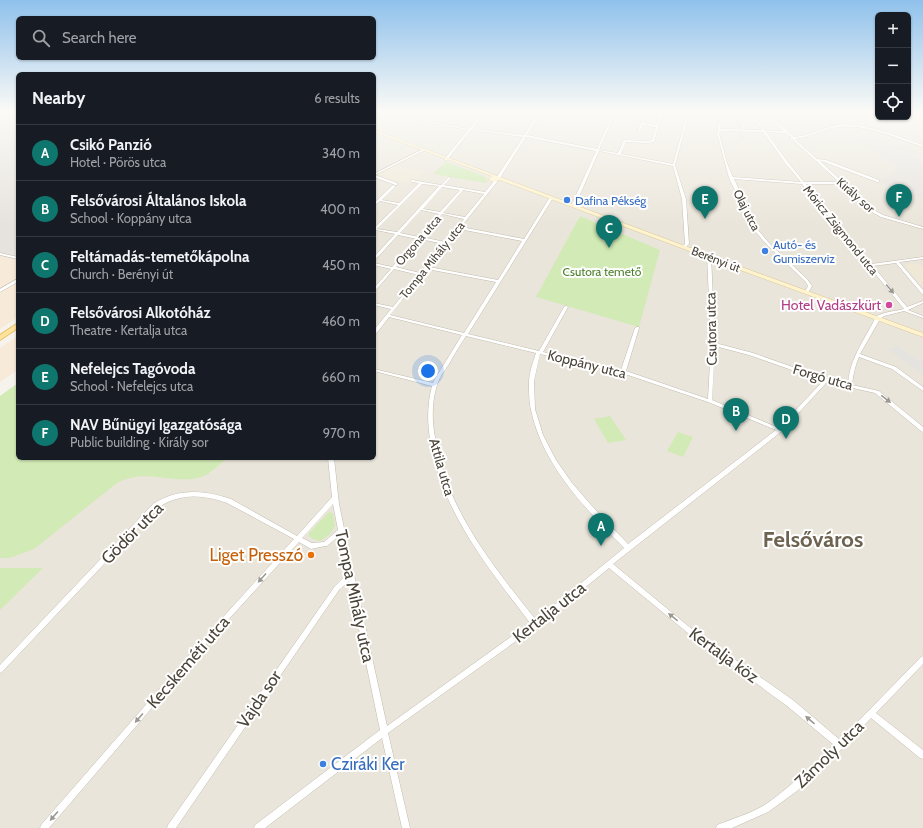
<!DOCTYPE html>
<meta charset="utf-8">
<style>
body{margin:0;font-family:Cabin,sans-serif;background:#242831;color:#f1f3f6}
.controls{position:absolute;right:12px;top:12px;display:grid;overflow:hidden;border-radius:6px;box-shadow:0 1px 3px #0004}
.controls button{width:36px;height:36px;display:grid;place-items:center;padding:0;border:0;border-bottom:1px solid #363941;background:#171b24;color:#f1f3f6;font:20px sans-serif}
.you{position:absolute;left:428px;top:371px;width:14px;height:14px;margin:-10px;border:3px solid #fff;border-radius:50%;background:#1a73e8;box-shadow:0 0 0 6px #1a73e833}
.badge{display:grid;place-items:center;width:26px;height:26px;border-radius:50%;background:#0f766e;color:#fff;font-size:13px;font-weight:700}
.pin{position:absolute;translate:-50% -33px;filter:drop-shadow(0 1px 2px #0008)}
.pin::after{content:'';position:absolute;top:21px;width:14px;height:12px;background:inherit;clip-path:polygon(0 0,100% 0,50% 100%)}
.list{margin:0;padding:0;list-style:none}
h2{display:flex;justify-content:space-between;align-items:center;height:52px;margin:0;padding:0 16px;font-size:17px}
h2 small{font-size:13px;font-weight:400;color:#9ea1a6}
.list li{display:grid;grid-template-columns:26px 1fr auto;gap:12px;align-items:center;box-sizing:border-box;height:56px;padding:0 16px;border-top:1px solid #363941}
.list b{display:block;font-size:15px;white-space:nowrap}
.list p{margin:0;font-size:13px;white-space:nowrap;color:#9ea1a6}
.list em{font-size:13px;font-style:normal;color:#9ea1a6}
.icon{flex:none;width:22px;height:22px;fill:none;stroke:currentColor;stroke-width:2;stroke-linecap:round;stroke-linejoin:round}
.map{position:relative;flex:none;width:923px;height:828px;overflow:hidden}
.search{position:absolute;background:#171b24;box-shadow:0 1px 3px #0004;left:16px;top:16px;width:360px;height:44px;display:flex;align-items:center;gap:10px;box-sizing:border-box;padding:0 14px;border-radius:6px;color:#9ea1a6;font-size:15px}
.panel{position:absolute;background:#171b24;box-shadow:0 1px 3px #0004;left:16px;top:72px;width:360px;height:388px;border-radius:6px}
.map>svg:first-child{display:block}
</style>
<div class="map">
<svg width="923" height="828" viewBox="0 0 923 828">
<rect width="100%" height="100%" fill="#f6f3ec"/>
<path fill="#eae5da" d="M374,111H878V117H908V114L923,117V828H0V558H10L117,483L127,478L141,475L181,479L210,473L227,458H374Z"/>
<g fill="#f7ead8">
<path d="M0,256L18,260V317L0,329Z"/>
<path d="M18,336V370L0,382V348Z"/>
</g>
<g fill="#e6e2dd">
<path d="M0,111H18V260L0,256Z"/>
<path d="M923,168V199L879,182L899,169Z"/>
</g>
<g fill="#efe8d6">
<path d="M397,165L422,172V174L415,180L411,183L396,182L377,175Z"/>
<path d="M916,263L923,267V287L904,265Z"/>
</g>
<g fill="#d2eab5">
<path d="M446,162L484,176L488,181L485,183L433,174Z"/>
<path d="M580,216L660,250L639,327L536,297Z"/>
<path d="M18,383V458H227C218,466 209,476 197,478C168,484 146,468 117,483L34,549L10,558H0V396Z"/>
<path d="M610,416L626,440L608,443L594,419Z"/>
<path d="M678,432L693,437L683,457L667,451Z"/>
<path d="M331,512L333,514L335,526L329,535L320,541L313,539L309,536V533L328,513Z"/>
<path d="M0,568H43L0,610Z"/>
</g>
<g fill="#e5e3e0">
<path d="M796,113L809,114L815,118L836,124L833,125L819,121L829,126L825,127L819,126L812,130L808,129L811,127L804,125L793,131L789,130L791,128L786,127L799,119L803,121L801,122L818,125Z"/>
<path d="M882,118L901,123L891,129L872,124Z"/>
<path d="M835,129L865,141L868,139L923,153V156L867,142L878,147L913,156L923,163V168L901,169L876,153L872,148L853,139L854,138L832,130Z"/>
<path d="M899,346L917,360L920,359L923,361V375L888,349Z"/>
</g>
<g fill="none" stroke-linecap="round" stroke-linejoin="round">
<g stroke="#a9d4f2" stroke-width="1">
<path d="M734,111L741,130"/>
<path d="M740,131V134L745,139"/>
</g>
<defs>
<g id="minor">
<path d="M382,111L469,129L483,112L482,111H489L536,116L540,111H542L527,135L597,149L614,111H616L599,150L618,153L624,140L647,141L652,140L656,127L643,125L640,132L638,131L646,111H648L643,123L656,125L661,111H663L654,142L647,143L626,142L621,154L673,164L688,111H690L675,165L686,199L689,244L685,248L682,247L685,244L682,199L673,166L599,151L575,206L573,207L571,206L596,151L526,137L500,178L498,179L496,178L523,137L471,130L447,160H445V158L468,130L381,113ZM485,112L535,118L524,135L472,129Z"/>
<path d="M716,111H718L722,120L720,129L762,130L748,111H750L765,131H784L763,111H765L794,137C809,136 823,127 839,125C863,122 900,137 923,145V147C898,139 866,124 840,127C824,128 811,137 795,139L817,159L826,160L879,180V182H877L824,162L820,161L872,209L883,215L923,227V229L881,217L870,211L841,184H806L871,264L923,257V259L899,262L923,290V294H922L896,263L873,266L907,307L923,301V303L908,310L923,316V318L904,311L884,316L880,319L860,354L896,367L923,387V391L892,369L859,357C855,366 853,375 852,385L879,391L923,427V432L921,431L875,393L827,382L782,431L613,564L693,630L793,700L840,740L921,657L923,656V664L876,713L923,750V759L920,758L871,718L843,748L797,791L768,812L732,828H716L717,825C732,819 749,814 763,806C789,789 811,766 834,745L787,706L689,634L609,568L544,621L388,733L410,828H402L382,738L265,828H254L255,825L380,730L349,581L339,590L176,828H167L168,825L335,586L347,574L339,536L327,546H325L311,549L299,542L209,641L49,828H40L41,825L205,637L294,539L227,503C202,494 180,493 157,508L2,672L0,673V665L153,504C178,488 203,490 231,499L297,536L332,497L328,458H334L339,504L353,572L354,574V575L387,726L530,623C489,569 443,513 431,444C427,424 427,405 432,386L374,371V369L433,383L435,379L462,335L389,317L376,334H374V330L391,309L374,305V303L393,307L419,275L394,269L375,291H374V288L391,269L374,265V263L392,267L417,239L398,235L375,260H374V257L395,234L376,230L374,231V228L398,205L380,201L374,206V203L393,185L396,186L382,200L399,203L419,183L411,182L410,181L412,180L441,185L449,177L451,178L444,185L485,192L495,180H497V182L461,227L524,239L550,197L553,198L468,334L539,351L564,307L566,306H567L568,307L543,352L621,370L635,328L637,327H639V328L626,371L708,399L711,344L707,256L709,255L711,256L715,343L753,353L827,379L848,384C849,363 860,346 870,328C872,325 874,320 876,317C882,312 896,311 904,309L802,184L734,179L758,230L770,244L807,279L812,286L808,293H806L805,292L808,286L805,281L768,246L754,230L729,178L717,133L720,120ZM720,131L763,132L785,163L801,182L733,177L727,163L719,133ZM766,132L786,133L791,137V139H792L839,182H804L787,161ZM422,184L439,186L397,232L377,229ZM442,187L460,190L440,212L423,209ZM463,190L484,194L465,217L443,213ZM421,210L439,214L419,237L400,233ZM442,214L464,219L445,242L422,237ZM459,229L522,241L498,280L429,267ZM420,239L444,244L420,273L396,267ZM427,269L496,282L464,333L390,315ZM466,336L536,353C533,362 529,373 529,383C529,391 529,402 531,410C543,466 585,508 624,548L536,620C493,566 448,511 436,442C432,424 431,404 437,385C439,378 444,371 449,364C454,355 460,345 466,336ZM715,346L749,355L823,381L779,428L712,400ZM540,354L622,373L708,402L776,430L628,544L591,505L572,483L556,460L543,435L535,409L534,381ZM333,504L338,530L324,542L312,543L302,538Z"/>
<path d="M423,149L425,150L375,175L397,183V185H395L374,177V174Z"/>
<path d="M0,253L18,257V259L0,255Z"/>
<path d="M17,279H18V282L0,292V289Z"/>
</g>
<g id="secondary">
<path d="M908,115L923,119V121L908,117Z"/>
<path d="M374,130L736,265L923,333V337L732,267L500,180L493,182L488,179L492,176L374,132Z"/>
</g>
<g id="primary">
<path d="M380,111H385L374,117V114Z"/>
<path d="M18,323V328L0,340V335Z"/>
</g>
</defs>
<use href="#minor" stroke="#c2bbae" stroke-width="1"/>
<use href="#secondary" stroke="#d6c79b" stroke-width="1"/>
<use href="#primary" stroke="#e6c16a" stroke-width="2"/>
<use href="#minor" fill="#fff" fill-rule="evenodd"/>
<use href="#secondary" fill="#fff3cd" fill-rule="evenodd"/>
<use href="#primary" fill="#ffe39c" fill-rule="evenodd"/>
</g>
<defs><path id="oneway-solid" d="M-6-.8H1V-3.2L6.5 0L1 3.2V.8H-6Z"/></defs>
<g fill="#9c9892">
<use href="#oneway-solid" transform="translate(890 289) rotate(50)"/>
<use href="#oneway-solid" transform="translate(886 399) rotate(38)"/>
<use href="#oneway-solid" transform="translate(262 578) rotate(132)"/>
<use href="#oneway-solid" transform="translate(673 617) rotate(-141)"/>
<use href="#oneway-solid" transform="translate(139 718) rotate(131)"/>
<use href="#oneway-solid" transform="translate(810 720) rotate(-140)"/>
<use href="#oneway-solid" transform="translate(54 816) rotate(131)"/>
</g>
<linearGradient id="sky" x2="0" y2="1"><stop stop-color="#8fc1ec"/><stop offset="0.49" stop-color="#fbfaf6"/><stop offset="1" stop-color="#fbfaf6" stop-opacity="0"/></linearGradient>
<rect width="923" height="227" fill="url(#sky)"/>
<g fill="#3f7fe0" stroke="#fff" stroke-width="1.5">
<circle cx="567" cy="200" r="4"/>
<circle cx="765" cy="251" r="4"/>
<circle cx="323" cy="764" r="4"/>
</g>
<circle fill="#d1479c" stroke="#fff" stroke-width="1.5" cx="889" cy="305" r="4"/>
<circle fill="#e8710a" stroke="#fff" stroke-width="1.5" cx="311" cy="555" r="4"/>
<g text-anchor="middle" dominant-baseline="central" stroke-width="4" stroke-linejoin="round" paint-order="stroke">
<g font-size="12" fill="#4b4439" stroke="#fff">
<text transform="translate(856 195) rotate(41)">Király sor</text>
<text transform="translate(747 210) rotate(63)">Olaj utca</text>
<text transform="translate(841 230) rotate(51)">Móricz Zsigmond utca</text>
<text transform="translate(418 240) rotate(-49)">Orgona utca</text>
<text transform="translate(716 259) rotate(21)">Berényi út</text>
<text transform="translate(432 260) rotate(-51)">Tompa Mihály utca</text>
</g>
<g font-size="12" fill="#366cbe" stroke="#fff" text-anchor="start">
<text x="575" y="200">Dafina Pékség</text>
<text x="773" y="244">Autó- és<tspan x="773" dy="14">Gumiszerviz</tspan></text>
</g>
<g font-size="12" fill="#4a7f2a" stroke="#fff">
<text x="602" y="271">Csutora temető</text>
</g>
<g font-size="14" fill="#b23c85" stroke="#fff" text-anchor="end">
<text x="881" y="305">Hotel Vadászkürt</text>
</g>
<g font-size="14" fill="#4b4439" stroke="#fff">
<text transform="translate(711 329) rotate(-91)">Csutora utca</text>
<text transform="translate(587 364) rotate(14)">Koppány utca</text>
<text transform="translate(823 377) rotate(16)">Forgó utca</text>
<text transform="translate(442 467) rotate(74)">Attila utca</text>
</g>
<g font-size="17" fill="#4b4439" stroke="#fff">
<text transform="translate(132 533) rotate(-45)">Gödör utca</text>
<text transform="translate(355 596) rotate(78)">Tompa Mihály utca</text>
<text transform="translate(549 612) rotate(-38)">Kertalja utca</text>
<text transform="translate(724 655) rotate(36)">Kertalja köz</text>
<text transform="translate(188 662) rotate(-49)">Kecskeméti utca</text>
<text transform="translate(259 699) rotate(-56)">Vajda sor</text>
<text transform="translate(829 754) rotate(-44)">Zámoly utca</text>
</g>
<g font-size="17" fill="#c56008" stroke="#fff" text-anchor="end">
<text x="303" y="555">Liget Presszó</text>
</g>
<g font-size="17" fill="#366cbe" stroke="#fff" text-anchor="start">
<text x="331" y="764">Cziráki Ker</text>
</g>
<g font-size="22" font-weight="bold" fill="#6e6250" stroke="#fff">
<text x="813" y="539">Felsőváros</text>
</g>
</g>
</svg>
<div class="controls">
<button>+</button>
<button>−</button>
<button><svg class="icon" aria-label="locate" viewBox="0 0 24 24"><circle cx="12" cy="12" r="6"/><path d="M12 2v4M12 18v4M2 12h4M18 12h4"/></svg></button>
</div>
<div class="you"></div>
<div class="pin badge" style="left:601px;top:546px">A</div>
<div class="pin badge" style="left:736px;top:431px">B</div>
<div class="pin badge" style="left:609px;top:248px">C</div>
<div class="pin badge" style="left:786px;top:439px">D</div>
<div class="pin badge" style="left:705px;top:219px">E</div>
<div class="pin badge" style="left:899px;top:217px">F</div>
<div class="search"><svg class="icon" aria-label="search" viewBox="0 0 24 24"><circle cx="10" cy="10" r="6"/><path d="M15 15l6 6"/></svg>Search here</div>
<section class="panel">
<h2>Nearby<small>6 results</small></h2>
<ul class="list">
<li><span class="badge">A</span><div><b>Csikó Panzió</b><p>Hotel · Pörös utca</p></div><em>340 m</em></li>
<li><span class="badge">B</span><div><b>Felsővárosi Általános Iskola</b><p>School · Koppány utca</p></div><em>400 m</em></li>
<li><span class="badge">C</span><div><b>Feltámadás-temetőkápolna</b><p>Church · Berényi út</p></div><em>450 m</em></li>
<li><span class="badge">D</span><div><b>Felsővárosi Alkotóház</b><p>Theatre · Kertalja utca</p></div><em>460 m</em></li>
<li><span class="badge">E</span><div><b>Nefelejcs Tagóvoda</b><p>School · Nefelejcs utca</p></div><em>660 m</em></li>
<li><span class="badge">F</span><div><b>NAV Bűnügyi Igazgatósága</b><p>Public building · Király sor</p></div><em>970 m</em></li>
</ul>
</section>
</div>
